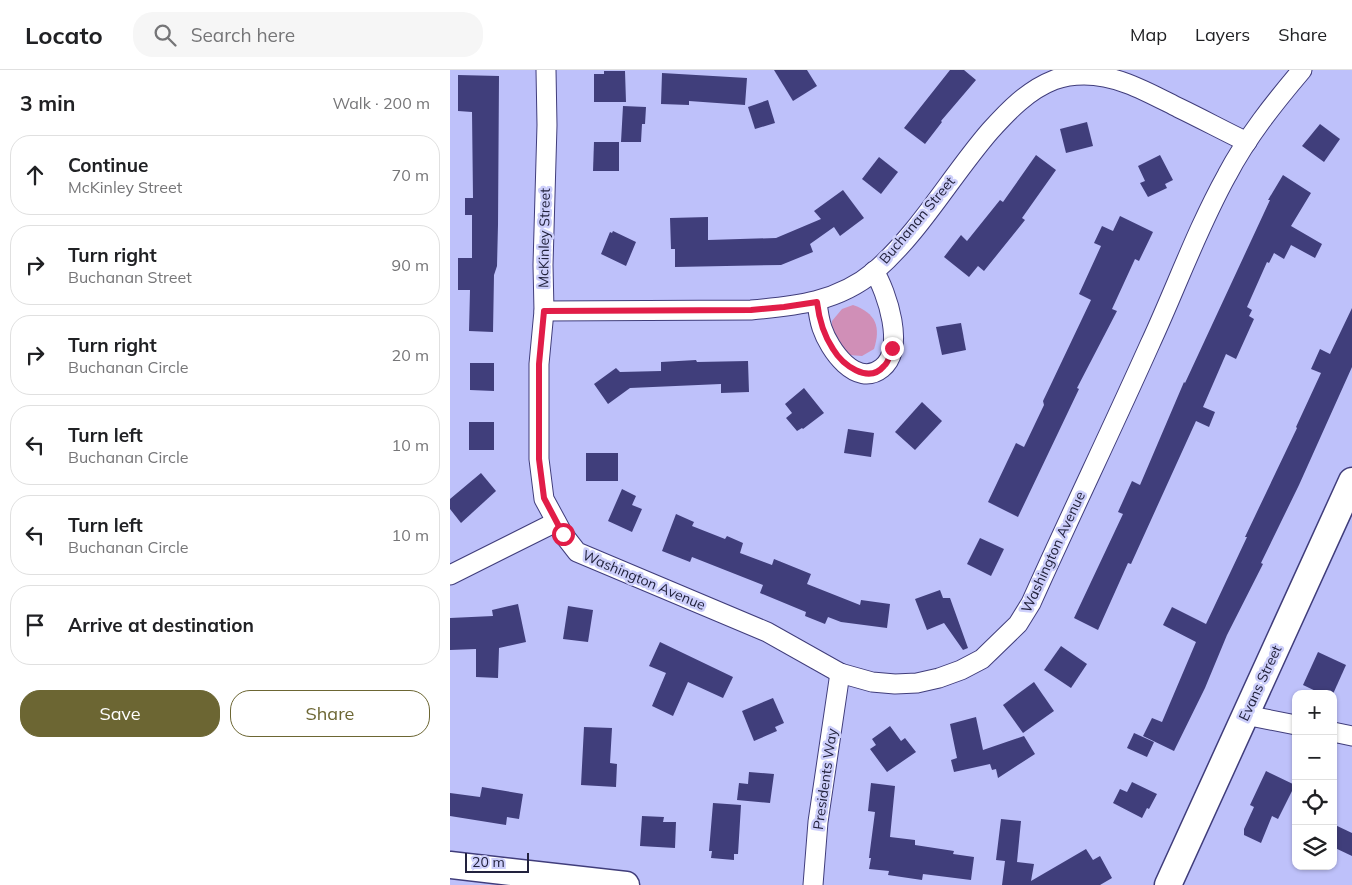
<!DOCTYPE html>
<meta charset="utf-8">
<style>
body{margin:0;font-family:Mulish,sans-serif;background:#f6f6f6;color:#202124}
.controls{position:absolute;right:15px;bottom:15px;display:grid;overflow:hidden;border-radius:10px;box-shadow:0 1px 4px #0004}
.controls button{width:45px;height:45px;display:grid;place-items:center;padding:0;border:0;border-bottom:1px solid #e0e0e0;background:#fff;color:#202124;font:25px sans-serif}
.scale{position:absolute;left:15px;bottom:12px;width:64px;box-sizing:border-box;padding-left:5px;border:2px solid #22223d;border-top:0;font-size:14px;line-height:18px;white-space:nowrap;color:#22223d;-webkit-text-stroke:4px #cdcffb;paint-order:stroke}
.stop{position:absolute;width:15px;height:15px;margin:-11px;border:4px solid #e11d48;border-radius:50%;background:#fff}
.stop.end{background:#e11d48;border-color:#fff;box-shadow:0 1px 5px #0008}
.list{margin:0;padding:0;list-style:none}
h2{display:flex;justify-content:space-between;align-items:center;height:65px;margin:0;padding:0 20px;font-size:21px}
h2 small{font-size:16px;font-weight:400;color:#757577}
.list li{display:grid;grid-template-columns:32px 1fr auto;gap:15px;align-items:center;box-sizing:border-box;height:80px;margin:0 10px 10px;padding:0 10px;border:1px solid #e0e0e0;border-radius:20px}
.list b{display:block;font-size:19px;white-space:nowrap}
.list p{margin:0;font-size:16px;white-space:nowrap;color:#757577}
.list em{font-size:16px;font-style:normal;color:#757577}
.actions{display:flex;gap:10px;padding:15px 20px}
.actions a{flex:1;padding:11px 0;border:1px solid #6c6633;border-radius:20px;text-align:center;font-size:18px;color:#6c6633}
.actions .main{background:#6c6633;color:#fff}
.icon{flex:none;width:28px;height:28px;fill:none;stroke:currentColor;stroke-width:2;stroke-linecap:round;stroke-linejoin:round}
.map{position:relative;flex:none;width:902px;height:815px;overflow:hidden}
header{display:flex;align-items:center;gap:30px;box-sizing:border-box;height:70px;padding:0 25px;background:#fff;border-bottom:1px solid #e0e0e0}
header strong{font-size:24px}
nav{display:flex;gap:28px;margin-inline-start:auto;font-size:18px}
.search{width:350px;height:45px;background:#f6f6f6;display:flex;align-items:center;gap:12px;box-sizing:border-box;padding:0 18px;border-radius:20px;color:#757577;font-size:19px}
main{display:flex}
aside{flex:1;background:#fff}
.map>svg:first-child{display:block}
</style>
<header>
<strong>Locato</strong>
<div class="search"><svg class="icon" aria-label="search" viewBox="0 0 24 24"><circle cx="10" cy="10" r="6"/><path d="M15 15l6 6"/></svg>Search here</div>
<nav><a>Map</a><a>Layers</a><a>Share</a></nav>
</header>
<main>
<aside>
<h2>3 min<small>Walk · 200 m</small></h2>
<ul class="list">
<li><svg class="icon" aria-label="ahead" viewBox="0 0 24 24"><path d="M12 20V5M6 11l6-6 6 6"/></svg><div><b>Continue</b><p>McKinley Street</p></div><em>70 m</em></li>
<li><svg class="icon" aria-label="right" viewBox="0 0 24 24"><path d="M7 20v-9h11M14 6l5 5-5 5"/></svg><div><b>Turn right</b><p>Buchanan Street</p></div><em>90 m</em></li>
<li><svg class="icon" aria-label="right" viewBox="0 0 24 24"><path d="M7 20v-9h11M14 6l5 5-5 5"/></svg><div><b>Turn right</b><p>Buchanan Circle</p></div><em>20 m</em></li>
<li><svg class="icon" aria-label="left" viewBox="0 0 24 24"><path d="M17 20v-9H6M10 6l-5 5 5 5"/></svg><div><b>Turn left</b><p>Buchanan Circle</p></div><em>10 m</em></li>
<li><svg class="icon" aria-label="left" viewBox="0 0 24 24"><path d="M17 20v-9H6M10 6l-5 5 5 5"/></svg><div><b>Turn left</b><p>Buchanan Circle</p></div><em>10 m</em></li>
<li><svg class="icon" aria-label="arrive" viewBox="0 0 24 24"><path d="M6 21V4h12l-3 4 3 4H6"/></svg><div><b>Arrive at destination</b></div></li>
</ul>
<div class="actions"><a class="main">Save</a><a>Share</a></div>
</aside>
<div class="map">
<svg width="902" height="815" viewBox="0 0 902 815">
<rect width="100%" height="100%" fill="#bec1fa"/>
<path fill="#d08fb7" d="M403,235C426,243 431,257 424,279L412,286L399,285L382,266V251L392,239Z"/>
<g fill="#403e7b">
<path d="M324,0H357L367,16L343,31Z"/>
<path d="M500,0H514L526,10L491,51L492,52L475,74L454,58Z"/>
<path d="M154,1H175L176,32H144V4H154Z"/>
<path d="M212,3L297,8L295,35L239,31V35L211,34Z"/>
<path d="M8,5L49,6L48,155L47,196L44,205L43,262L19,261L20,220H8V188H22V145H15V128H23L22,42L8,41Z"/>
<path d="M318,30L325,53L305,59L298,37Z"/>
<path d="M173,36L196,37L195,54H192L191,72H171Z"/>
<path d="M637,52L643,76L616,83L610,59Z"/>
<path d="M870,54L890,69L874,92L852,76Z"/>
<path d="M144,72H169V101H143Z"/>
<path d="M586,85L606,100L572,148L575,150L534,201L528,196L519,207L494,187L511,165L517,171L550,130L553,132Z"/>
<path d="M710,85L723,110L715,114L717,118L698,127L690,113L695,111L688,96Z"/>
<path d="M429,87L448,102L431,124L412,109Z"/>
<path d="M833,105L861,123L841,156L872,174L865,188L841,175L834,189L824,183L819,193L817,192L797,237L802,240L799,246L804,249L786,289L776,284L753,337L765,342L759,357L746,351L681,494L678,493L648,560L624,548L673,444L668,442L682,411L690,415L734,312L735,313L820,130H818Z"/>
<path d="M393,120L414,148L390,166L384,157L360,174L363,182L331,195L225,197V179H221L220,148L258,147V170L326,168L371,149L364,141Z"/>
<path d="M670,146L703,162L689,191L685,189L662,239L667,241L627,318L629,319L568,447L538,432L566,373L574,377L594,335L593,331L641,230L629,224L651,176L644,173L652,156L663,161Z"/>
<path d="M163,161L186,172L176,196L151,184L160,162L162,163Z"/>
<path d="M902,238V297L849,415L811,493L813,494L777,565L755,618L724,681L693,666L702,648L712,652L746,572L713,555L722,537L756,554L797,467H795L847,358L846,357L871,303L861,299L870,279L880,284Z"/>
<path d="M511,253L516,280L492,285L486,257Z"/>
<path d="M246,290L247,292L298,291L299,322L271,323V314L180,318L158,334L144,314L166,298L170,302L211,301V292Z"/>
<path d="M20,293H44V321L20,320Z"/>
<path d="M354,318L374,343L353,359L352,358L347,361L336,348L342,343L335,334Z"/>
<path d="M472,332L492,351L465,380L445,362Z"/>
<rect x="19" y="352" width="25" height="28"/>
<path d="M398,359L424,363L421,387L394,383Z"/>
<rect x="136" y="383" width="32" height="28"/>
<path d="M31,403L46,421L11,453L0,439V429Z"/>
<path d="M172,419L186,426L182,435L192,439L182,462L158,451Z"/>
<path d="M226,444L244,452L242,456L275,469L277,466L293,473L290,483L322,495L324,489L361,504L357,514L410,535L411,530L440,534L437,558L391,552L378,547L375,554L355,546L356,542L310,523L313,515L242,487L240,492L212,481Z"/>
<path d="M530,468L554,479L541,506L517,494Z"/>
<path d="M490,520L493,528H500L518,578L513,580L494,553L477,560L465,529Z"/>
<path d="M68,534L76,572L49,578L48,608L26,607V579L0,580V548L43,546L42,540Z"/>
<path d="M118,536L143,540L138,572L113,569Z"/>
<path d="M210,572L283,607L273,628L238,612L223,646L202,636L216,603L199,596Z"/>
<path d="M611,576L637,594L621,618L594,600Z"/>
<path d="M868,582L896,595L883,624H872L853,615Z"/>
<path d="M584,612L604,641L573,663L553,635Z"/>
<path d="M323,628L334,653L325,657L327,661L304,671L292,641Z"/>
<path d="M526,647L533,680L574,666L585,684L548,708L546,699L542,700L540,694L504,702L501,690L507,688L500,654Z"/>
<path d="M440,656L451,671L455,668L466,682L437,702L420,679L426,675L422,669Z"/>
<path d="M134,657L162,658L160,693L167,694L166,717L131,715Z"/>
<path d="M684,663L704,672L697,687L677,678Z"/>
<path d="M816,701L845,715L828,749L822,746L811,773L794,765V759L804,737L800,735Z"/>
<path d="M299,702L324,704L320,733L287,730L289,713L298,714Z"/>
<path d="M682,712L707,724L699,739L697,738L692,748L663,733L670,719L677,722Z"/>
<path d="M421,713L445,716L440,767L465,770V775L504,781L503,784L524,787L521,810L473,804L472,810L438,805L439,801L419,799L421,788H419L425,742L418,741Z"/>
<path d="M32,717L73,724L69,749L57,747L56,755L0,746V723L30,727Z"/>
<path d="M263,733L291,735L288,784H284V790L261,788L262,781H259Z"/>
<path d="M192,746L214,747L213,752H226L225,778L190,776Z"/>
<path d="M551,749L571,751L567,792L584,794L581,811L636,779L643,790L650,786L662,808L650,815H552L555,791L546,790Z"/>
<path d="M883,754L902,763V786L883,777Z"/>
</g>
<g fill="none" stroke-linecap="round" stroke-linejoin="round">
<defs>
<g id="street">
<path d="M96,0L97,55L93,195L94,241L89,294V389L94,429L113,464L127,482L317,562L390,603L422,612L445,614L467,613L489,608L511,600L532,589L568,554L581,533C620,446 661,361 700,274C726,218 747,159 777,105C797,67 824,33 852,0"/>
<path d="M367,232C368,241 369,249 372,258C379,279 406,319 432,298C456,279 437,222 424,201"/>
<path d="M94,241L301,240C346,236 388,232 425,201C470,162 501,106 540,61C558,41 578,20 604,10C612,7 625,5 634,5C669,5 699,23 729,38C752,49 774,61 797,72"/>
<path d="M0,505L106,452"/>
<path d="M795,645L846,655"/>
<path d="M883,662L902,666"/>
<path d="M363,815L368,752L390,603"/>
</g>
<g id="secondary">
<path d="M0,795L176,815"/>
<path d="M718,815L902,411"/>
</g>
</defs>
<use href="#street" stroke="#403d7b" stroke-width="21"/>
<use href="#secondary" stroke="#403d7b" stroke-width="29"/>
<use href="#street" stroke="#fff" stroke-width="19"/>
<use href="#secondary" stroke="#fff" stroke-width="26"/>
</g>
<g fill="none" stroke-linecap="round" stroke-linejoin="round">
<path stroke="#e11d48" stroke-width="6" d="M113,464L94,428L89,389V294L94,241L301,240L334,237L367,232C369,249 373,264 383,279C392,294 418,315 434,296C439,292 440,284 442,278"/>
</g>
<g text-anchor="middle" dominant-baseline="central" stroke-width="5" stroke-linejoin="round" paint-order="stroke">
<g font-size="14" fill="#22223d" stroke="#cdcffb">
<text transform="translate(467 150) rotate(-50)">Buchanan Street</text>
<text transform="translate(94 168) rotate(-89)">McKinley Street</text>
<text transform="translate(603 482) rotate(-65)">Washington Avenue</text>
<text transform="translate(194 510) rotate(23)">Washington Avenue</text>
<text transform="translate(810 613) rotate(-65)">Evans Street</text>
<text transform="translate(375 709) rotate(-82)">Presidents Way</text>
</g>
</g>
</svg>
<div class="controls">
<button>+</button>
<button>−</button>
<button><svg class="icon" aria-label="locate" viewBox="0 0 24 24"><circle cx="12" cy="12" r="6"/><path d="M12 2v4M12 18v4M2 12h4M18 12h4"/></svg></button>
<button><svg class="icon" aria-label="layers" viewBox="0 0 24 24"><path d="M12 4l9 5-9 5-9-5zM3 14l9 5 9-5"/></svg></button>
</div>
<div class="scale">20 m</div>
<div class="stop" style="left:113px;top:464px"></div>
<div class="stop end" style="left:442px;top:278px"></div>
</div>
</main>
